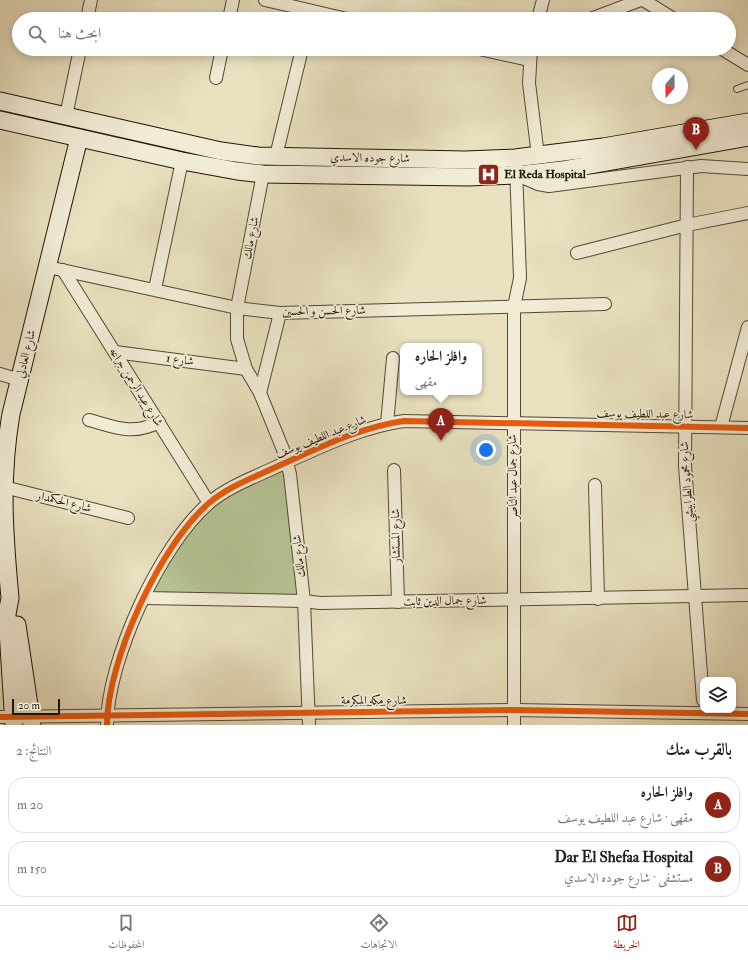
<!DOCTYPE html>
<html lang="ar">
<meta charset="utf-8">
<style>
body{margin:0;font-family:"IM FELL Double Pica",Amiri,serif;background:#f2f2f2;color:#202124;direction:rtl}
.controls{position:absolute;right:12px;bottom:12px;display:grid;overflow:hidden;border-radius:8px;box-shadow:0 2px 10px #0003}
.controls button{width:36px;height:36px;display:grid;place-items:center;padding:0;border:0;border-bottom:1px solid #e0e0e0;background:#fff;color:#202124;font:20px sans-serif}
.compass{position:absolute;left:652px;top:68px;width:36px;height:36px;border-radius:50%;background:#fff;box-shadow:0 2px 10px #0003;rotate:200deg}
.scale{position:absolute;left:12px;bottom:10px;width:48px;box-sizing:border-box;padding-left:4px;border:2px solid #231503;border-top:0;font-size:11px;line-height:14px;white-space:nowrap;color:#231503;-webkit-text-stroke:3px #f1ecd6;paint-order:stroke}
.you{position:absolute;left:486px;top:450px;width:14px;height:14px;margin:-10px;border:3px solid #fff;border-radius:50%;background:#1a73e8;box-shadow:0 0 0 6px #1a73e833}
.badge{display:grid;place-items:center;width:26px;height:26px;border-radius:50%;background:#8f2418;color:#fff;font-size:13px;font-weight:700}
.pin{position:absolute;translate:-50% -33px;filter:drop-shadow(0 1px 2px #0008)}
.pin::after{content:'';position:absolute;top:21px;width:14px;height:12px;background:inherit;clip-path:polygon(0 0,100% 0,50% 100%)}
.popup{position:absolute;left:400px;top:343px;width:82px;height:52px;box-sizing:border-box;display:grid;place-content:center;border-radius:8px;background:#fff;filter:drop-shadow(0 1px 3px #0005);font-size:13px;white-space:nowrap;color:#757577}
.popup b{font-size:15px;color:#202124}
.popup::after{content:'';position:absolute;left:50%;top:100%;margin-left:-8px;border:8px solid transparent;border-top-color:#fff}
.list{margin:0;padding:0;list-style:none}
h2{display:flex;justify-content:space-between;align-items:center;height:52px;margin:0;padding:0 16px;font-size:17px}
h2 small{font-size:13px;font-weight:400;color:#757577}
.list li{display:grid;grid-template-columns:26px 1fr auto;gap:12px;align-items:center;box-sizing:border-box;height:56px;margin:0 8px 8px;padding:0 8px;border:1px solid #e0e0e0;border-radius:16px}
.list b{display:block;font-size:15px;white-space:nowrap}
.list p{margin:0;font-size:13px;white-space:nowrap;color:#757577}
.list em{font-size:13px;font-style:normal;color:#757577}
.icon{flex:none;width:22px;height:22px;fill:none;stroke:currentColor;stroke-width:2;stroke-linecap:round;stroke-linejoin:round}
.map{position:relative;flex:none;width:748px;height:725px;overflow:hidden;direction:ltr}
.search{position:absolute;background:#fff;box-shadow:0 2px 10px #0003;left:12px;right:12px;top:12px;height:44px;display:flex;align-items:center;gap:10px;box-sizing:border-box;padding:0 14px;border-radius:22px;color:#757577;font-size:15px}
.sheet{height:180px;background:#fff}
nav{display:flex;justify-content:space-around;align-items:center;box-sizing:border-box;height:56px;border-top:1px solid #e0e0e0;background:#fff;font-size:11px;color:#757577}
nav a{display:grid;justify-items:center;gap:2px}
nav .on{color:#8f2418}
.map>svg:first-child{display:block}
</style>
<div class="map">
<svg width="748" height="725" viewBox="0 0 748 725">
<rect width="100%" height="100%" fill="#e9e1c0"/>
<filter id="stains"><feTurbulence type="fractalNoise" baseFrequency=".005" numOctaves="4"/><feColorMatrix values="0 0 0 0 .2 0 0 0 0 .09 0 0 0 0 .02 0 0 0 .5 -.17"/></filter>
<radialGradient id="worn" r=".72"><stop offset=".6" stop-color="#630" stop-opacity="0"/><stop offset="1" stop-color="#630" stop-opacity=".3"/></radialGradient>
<path fill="#b5c393" stroke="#6c6c4b" d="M287,463L303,600L145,597L167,560L208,506Z"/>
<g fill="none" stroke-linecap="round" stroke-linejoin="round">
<defs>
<path id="lane" d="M737,89L748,85"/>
<g id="street">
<path d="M265,0L347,19"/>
<path d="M643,0L674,19"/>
<path d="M87,19L91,0"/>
<path d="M229,19L233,0"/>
<path d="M538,19L543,0"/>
<path d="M590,19L641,0"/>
<path d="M479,49L529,60"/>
<path d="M531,49L529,83L538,156"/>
<path d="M722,49L748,65"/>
<path d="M216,78L222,49"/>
<path d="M66,116L80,49"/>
<path d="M276,156L302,49"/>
<path d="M687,167L685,466L703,700"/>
<path d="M263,174L237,308V339L246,369L260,393L284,452L290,474L304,601L309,725"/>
<path d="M517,175L538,184L549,186L701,166L748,169"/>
<path d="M577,253L687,225L748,213"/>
<path d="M48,267L237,308L280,313L605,304"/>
<path d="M63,270L209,503"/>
<path d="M155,289L182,161"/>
<path d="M115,352L246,369"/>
<path d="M0,374L20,380"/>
<path d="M260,393L280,313"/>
<path d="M89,420C115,427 132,436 159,422"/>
<path d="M387,424L393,358"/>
<path d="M721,427L748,327"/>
<path d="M394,470L398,602"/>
<path d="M595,485L598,599"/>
<path d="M0,486L128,518"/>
<path d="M143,598L304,601L320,603L748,595"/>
<path d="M0,717L514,710L748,714"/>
<path d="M107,725C107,661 160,545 209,503C229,486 255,477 278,466C319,448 360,427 404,421L748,428"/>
<path d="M514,725V307L520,278L516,167"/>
</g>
<g id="secondary">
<path d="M0,101L221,151L258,156L465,160L515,158L603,147L748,122"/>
<path d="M0,120L182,161L237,171L263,174L468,177L517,175L562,170L748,137"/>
<path d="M17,625L32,725"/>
<path d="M14,725L7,614L10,598C4,533 0,479 11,414L79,138"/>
</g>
</defs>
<use href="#lane" stroke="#544832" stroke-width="8"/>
<use href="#street" stroke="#544832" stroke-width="14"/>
<use href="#secondary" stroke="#231503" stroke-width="19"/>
<use href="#lane" stroke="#f1ecd6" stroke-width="6"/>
<use href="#street" stroke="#f1ecd6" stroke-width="12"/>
<use href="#secondary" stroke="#f1ecd6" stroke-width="17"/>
<defs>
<g id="cycleway">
<path d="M0,717L514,710L748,714"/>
<path d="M107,725C107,661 160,545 209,503C229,486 255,477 278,466C319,448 360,427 404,421L748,428"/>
</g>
</defs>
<use href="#cycleway" stroke="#f1ecd6" stroke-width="8"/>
<use href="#cycleway" stroke="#e8590c" stroke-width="6"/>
</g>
<defs>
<symbol id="hospital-square" viewBox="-11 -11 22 22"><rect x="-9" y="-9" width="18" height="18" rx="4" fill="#8f2418" stroke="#f1ecd6"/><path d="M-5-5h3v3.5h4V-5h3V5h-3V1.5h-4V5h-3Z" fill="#fff"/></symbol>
</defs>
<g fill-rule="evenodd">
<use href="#hospital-square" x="476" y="162" width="25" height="25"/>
</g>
<g text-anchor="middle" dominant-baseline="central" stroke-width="3.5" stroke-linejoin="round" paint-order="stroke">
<g font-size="12" fill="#231503" stroke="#f1ecd6">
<text transform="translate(370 158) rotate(1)">شارع جوده الاسدي</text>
<text transform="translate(251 238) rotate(-79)">شارع مالك</text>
<text transform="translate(324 311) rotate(-1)">شارع الحسن و الحسين</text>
<text transform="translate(26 354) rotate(-76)">شارع العادلي</text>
<text transform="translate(180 360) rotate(7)">شارع 1</text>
<text transform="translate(136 387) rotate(58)">شارع عبد الرحمن جراعه</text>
<text transform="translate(645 414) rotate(1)">شارع عبد اللطيف يوسف</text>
<text transform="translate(321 437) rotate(-22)">شارع عبد اللطيف يوسف</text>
<text transform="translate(513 477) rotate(-91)">شارع جمال عبد الناصر</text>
<text transform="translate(687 482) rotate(-94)">شارع محمود الطرابيشي</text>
<text transform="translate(64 502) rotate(14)">شارع الحكمدار</text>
<text transform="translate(396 536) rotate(-91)">شارع المستشار</text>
<text transform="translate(299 556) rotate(-96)">شارع مالك</text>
<text transform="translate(445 601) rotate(-1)">شارع جمال الدين ثابت</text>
<text x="374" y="700">شارع مكه المكرمة</text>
</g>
<g font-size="12" font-weight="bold" fill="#231503" stroke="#f1ecd6" text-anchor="start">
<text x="504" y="174">El Reda Hospital</text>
</g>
</g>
<rect width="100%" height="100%" filter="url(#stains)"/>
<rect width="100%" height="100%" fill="url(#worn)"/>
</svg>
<div class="controls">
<button><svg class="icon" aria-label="layers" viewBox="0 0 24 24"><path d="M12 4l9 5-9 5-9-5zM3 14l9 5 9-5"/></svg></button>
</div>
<svg class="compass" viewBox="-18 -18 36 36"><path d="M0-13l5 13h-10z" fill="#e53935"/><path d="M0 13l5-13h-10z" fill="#757577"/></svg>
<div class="scale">20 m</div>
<div class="you"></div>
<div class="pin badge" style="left:441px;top:441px">A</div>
<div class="popup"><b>وافلز الحاره</b>مقهى</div>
<div class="pin badge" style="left:696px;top:150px">B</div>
<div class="search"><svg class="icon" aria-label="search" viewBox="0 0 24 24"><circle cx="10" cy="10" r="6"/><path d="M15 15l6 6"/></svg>ابحث هنا</div>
</div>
<section class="sheet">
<h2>بالقرب منك<small>النتائج: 2</small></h2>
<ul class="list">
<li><span class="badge">A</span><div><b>وافلز الحاره</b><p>مقهى · شارع عبد اللطيف يوسف</p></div><em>20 m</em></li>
<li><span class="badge">B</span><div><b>Dar El Shefaa Hospital</b><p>مستشفى · شارع جوده الاسدي</p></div><em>150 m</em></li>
</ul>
</section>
<nav>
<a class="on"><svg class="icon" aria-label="map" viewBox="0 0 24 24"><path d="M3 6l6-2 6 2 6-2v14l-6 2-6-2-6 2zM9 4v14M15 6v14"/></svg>الخريطة</a>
<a><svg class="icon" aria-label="directions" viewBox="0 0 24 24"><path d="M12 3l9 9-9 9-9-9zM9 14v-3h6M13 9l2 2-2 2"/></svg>الاتجاهات</a>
<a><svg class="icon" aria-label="saved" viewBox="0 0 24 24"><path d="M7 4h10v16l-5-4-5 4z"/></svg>المحفوظات</a>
</nav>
